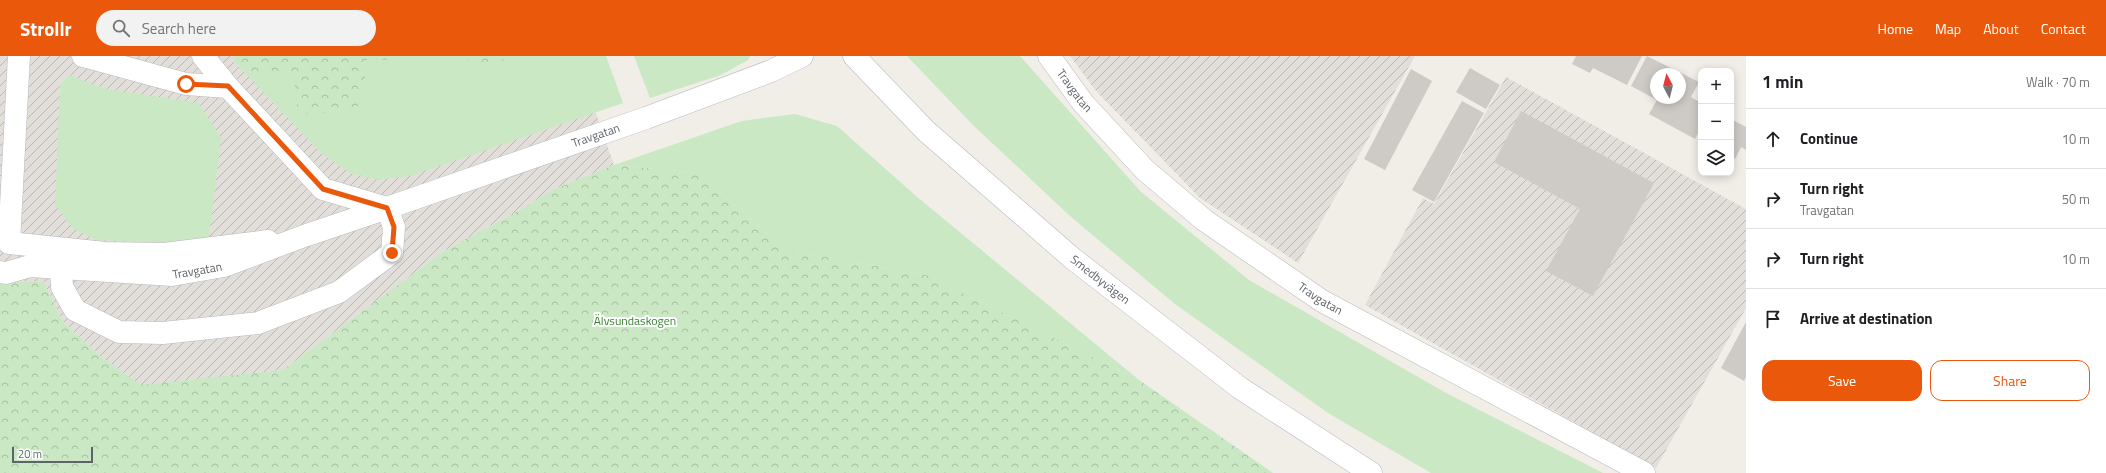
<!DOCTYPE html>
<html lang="en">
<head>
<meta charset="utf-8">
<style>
	body { margin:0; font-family:"Titillium Web",sans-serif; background:#f2f2f2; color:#202124 }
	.controls { position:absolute; right:12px; top:12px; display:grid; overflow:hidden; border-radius:8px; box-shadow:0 2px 10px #0003 }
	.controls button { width:36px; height:36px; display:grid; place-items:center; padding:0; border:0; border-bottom:1px solid #e0e0e0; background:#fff; color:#202124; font:20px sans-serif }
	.compass { position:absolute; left:1650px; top:12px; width:36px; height:36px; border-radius:50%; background:#fff; box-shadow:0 2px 10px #0003; rotate:353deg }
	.scale { position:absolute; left:12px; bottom:10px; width:81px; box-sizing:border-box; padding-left:4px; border:2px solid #5e6367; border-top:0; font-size:11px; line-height:14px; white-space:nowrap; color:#5e6367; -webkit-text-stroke:3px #fff; paint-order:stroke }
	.stop { position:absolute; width:12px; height:12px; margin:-9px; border:3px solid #ea580c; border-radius:50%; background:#fff }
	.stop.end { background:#ea580c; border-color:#fff; box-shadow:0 1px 4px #0008 }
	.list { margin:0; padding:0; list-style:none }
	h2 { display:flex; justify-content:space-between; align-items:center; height:52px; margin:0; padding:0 16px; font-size:17px }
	h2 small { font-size:13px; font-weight:400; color:#757577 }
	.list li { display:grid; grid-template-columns:26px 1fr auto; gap:12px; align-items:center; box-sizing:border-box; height:60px; padding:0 16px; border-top:1px solid #e0e0e0 }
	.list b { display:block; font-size:15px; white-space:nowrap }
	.list p { margin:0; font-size:13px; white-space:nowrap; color:#757577 }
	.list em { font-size:13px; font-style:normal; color:#757577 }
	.actions { display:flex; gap:8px; padding:12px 16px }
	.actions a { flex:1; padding:9px 0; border:1px solid #ea580c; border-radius:12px; text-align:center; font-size:14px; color:#ea580c }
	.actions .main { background:#ea580c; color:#fff }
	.icon { flex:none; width:22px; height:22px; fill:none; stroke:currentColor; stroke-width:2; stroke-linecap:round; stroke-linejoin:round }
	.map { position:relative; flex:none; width:1746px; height:417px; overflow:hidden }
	header { display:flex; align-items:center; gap:24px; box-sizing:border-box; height:56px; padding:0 20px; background:#ea580c; color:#fff }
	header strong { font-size:19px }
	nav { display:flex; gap:22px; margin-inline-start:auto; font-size:14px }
	.search { width:280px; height:36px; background:#f2f2f2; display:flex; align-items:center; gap:10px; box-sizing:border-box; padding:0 14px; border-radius:22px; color:#757577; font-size:15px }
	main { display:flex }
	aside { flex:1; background:#fff }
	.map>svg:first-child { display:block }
	.industrial { fill:url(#industrial-furrows) }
	.green { fill:#c9e8c3 }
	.forest { fill:url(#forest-crowns) }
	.building { fill:#cecac6; fill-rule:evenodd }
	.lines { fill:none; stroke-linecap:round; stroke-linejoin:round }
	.minor-casing { stroke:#b7babd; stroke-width:23 }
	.minor { stroke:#fff; stroke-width:22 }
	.route { stroke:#ea580c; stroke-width:5 }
	.labels { text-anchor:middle; stroke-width:4; stroke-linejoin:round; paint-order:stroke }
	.street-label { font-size:12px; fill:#5e6367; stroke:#fff }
	.park-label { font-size:12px; fill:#3a8231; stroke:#fff }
</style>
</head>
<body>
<header>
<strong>Strollr</strong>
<div class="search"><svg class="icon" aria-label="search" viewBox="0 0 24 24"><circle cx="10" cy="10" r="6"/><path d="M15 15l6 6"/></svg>Search here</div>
<nav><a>Home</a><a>Map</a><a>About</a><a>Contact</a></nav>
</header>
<main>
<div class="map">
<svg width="1746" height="417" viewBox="0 0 1746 417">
	<defs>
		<pattern id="industrial-furrows" width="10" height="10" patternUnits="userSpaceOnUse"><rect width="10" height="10" fill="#e2dfdb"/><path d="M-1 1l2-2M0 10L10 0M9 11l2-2" fill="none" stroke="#bab8b5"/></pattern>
		<pattern id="forest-crowns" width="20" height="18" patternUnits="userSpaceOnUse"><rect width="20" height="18" fill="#c9e8c3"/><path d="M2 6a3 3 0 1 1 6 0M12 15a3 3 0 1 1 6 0" fill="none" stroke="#a6c0a2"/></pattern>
	</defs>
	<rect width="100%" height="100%" fill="#f1ede7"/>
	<path class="industrial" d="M0,0H576L614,109L552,134L525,151L444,195L283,314L141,330L100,300L62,265L44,226L0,225Z
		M1070,0H1415L1298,207L1200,142L1096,35Z
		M1506,21L1746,153V252L1656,412L1365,249L1423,142L1434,148Z"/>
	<path class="green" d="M426,0H465L470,8L501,7L506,0H606L623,47L410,120L378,124L350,117L322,98L246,18L281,16L294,25L297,50L336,53L359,50L364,33L367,3L382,4Z
		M634,0H750L748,4L721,19L650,42Z
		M907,0H1020L1141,136L1249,224L1446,337L1603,417H1431L1328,357L1175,248L1070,160L973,69Z
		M69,19L106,33L199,47L221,82L209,182L173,187L96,184L73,172L55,149L60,29Z
		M795,58L837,70L916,140L1139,324L926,219L785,193L698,117L614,109L742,65Z"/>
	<path class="forest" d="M235,0H426L382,4L367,3L364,33L359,50L310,60L297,50L294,25L281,16L246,18L234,6Z
		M465,0H506L501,7L484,16L470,8Z
		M614,109L698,117L785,193L926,219L1139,324L1273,417H0V225L44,226L62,265L100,300L141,329L283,314L444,195L525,151L552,134Z"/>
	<path class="building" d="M1576,0H1642L1627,29L1593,12L1590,17L1572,8Z
		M1647,0L1699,26L1691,41L1701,47V71L1695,83L1649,58L1657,44L1631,30ZM1656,18H1680V42H1656Z
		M1470,12L1500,29L1486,53L1456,36Z
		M1411,13L1432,25L1385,114L1364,103Z
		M1462,45L1484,57L1434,146L1412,134Z
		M1521,55L1654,127L1593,240L1546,215L1580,153L1494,106Z
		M1731,63L1746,71V94L1741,91L1735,103L1731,101Z
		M1746,266V321L1744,325L1721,312Z"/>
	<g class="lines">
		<g class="minor-casing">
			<g id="minor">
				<path d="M19,0L9,187L105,197L164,198L268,185"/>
				<path d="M83,0L186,28L228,31"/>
				<path id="s1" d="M203,0L228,31L323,133L387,152L646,62L771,15L802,0"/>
				<path id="s2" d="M854,0L926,75L1072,202L1240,332L1371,417"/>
				<path id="s3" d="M1049,0L1083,47L1145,114L1204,164L1322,245L1644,417"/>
				<path id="s4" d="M0,216L6,217L30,210L172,219L224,210L304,180L387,152L394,171L392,197L339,236L258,267L163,277L119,276L75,254L62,231L61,213"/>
			</g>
		</g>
		<use href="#minor" class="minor"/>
	</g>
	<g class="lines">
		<path class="route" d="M186,28L228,30L323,133L387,152L394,171L392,197"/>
	</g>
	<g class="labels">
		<g class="street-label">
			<text dy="4" stroke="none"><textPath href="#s3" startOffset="43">Travgatan</textPath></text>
			<text dy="4" stroke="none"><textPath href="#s1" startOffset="467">Travgatan</textPath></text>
			<text dy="4" stroke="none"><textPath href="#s4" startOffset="199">Travgatan</textPath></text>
			<text dy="4" stroke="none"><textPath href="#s2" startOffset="333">Smedbyvägen</textPath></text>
			<text dy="4" stroke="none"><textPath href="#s3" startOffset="367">Travgatan</textPath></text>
		</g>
		<g class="park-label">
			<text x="635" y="269">Älvsundaskogen</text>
		</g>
	</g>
</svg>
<div class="controls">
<button>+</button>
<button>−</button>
<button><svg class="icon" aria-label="layers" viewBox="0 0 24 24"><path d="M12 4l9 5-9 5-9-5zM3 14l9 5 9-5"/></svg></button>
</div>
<svg class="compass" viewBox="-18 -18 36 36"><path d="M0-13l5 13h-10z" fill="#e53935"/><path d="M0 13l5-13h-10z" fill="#757577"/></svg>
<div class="scale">20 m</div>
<div class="stop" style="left:186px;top:28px"></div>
<div class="stop end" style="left:392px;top:197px"></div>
</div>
<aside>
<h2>1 min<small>Walk · 70 m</small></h2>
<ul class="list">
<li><svg class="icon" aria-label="ahead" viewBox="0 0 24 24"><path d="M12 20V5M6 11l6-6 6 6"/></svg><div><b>Continue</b></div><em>10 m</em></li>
<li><svg class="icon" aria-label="right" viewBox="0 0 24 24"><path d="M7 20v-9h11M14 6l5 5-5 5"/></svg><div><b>Turn right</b><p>Travgatan</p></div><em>50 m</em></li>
<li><svg class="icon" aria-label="right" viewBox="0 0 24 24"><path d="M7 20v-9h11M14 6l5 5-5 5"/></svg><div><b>Turn right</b></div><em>10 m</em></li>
<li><svg class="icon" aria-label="arrive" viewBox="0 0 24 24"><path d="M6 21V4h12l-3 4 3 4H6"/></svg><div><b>Arrive at destination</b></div></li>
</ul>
<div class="actions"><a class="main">Save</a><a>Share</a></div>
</aside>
</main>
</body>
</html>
